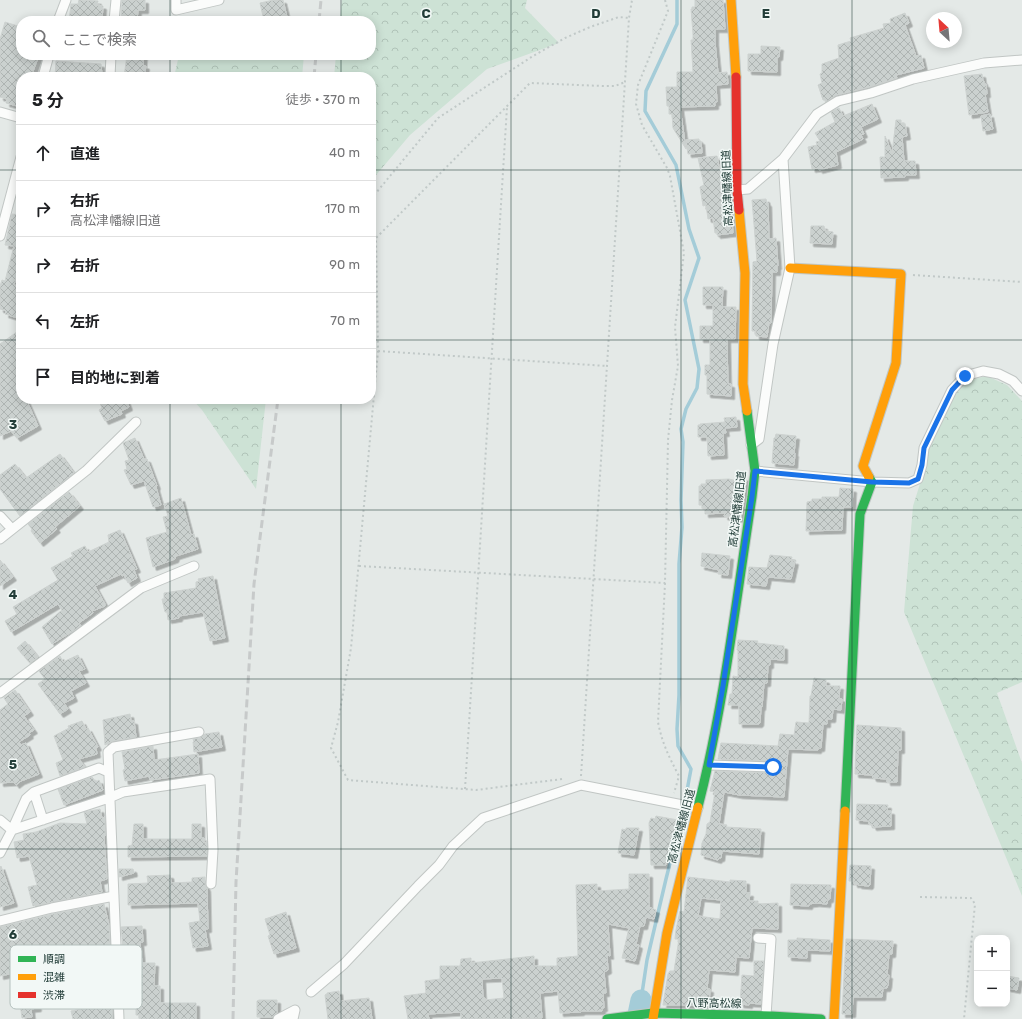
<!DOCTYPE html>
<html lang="ja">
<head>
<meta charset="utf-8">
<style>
	body { margin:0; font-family:Rubik,"Noto Sans JP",sans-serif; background:#f2f2f2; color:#202124 }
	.controls { position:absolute; right:12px; bottom:12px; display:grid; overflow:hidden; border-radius:8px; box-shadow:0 2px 10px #0003 }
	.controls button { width:36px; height:36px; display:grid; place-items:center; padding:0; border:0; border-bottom:1px solid #e0e0e0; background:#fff; color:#202124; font:20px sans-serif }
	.compass { position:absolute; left:926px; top:12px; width:36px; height:36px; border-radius:50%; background:#fff; box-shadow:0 2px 10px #0003; rotate:334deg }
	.stop { position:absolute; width:12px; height:12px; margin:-9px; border:3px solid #1a73e8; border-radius:50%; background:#fff }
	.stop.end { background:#1a73e8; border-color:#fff; box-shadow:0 1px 4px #0008 }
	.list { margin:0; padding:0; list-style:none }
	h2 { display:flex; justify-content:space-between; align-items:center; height:52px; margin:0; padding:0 16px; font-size:17px }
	h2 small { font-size:13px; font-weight:400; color:#757577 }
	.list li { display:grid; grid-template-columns:26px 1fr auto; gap:12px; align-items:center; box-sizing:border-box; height:56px; padding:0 16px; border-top:1px solid #e0e0e0 }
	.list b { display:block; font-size:15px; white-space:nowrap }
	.list p { margin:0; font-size:13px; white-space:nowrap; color:#757577 }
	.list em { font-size:13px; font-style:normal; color:#757577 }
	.icon { flex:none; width:22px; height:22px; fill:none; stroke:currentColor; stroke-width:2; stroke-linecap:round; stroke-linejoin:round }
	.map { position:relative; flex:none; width:1022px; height:1019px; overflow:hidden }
	.search { position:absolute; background:#fff; box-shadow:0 2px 10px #0003; left:16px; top:16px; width:360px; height:44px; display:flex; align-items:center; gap:10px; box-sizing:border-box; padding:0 14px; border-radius:16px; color:#757577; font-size:15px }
	.panel { position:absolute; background:#fff; box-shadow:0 2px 10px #0003; left:16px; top:72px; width:360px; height:332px; border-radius:16px }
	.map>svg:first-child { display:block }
	.forest { fill:url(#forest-crowns) }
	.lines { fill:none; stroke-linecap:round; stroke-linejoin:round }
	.stream { stroke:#a4ccd8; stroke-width:3.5 }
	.river { stroke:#a4ccd8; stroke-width:21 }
	.building { fill:url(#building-cross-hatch); stroke:#cdd2d0; fill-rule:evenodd; filter:url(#shadow) }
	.street-casing { stroke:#c1c6c4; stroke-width:11 }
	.fast-casing { stroke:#c0c7c5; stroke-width:11 }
	.slow-casing { stroke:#c0c7c5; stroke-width:11 }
	.jam-casing { stroke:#c0c7c5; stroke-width:11 }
	.path { stroke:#c1c9c8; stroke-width:2; stroke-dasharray:2 3; stroke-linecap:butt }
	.street { stroke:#fbfcfb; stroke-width:9 }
	.fast { stroke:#30b455; stroke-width:9 }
	.slow { stroke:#ff9f0a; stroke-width:9 }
	.jam { stroke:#e5322d; stroke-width:9 }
	.rail { stroke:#c7caca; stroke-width:3; stroke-dasharray:8 4; stroke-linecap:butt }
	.route { stroke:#1a73e8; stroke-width:5 }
	.grid { fill:none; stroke:#223d38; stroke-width:1; stroke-opacity:0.55 }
	.labels { text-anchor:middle; stroke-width:3; stroke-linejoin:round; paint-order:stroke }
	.street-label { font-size:11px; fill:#223d38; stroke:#f2f8f6 }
	.key { fill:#f2f8f6; stroke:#b4c0bd; stroke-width:1 }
	.key-label { font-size:11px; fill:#223d38 }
	.grid-label { font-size:13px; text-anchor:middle; font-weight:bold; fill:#223d38; stroke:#f2f8f6; stroke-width:3; stroke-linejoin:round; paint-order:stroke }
</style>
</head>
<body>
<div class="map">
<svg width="1022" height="1019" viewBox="0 0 1022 1019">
	<defs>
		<pattern id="forest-crowns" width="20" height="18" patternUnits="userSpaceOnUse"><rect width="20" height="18" fill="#cde2d5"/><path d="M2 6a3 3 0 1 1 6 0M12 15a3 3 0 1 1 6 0" fill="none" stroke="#b0c3b8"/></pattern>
		<pattern id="building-cross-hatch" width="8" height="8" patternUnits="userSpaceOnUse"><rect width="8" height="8" fill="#cbd1cf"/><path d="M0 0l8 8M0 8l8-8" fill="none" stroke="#aeb4b2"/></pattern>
		<filter id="shadow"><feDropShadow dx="3.5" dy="3.5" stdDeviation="0" flood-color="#0004"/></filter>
	</defs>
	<rect width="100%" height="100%" fill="#e4e9e7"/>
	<path class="forest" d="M342,0H527L525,8L559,43L487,69L410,135L371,181V77H334L336,55H371V21H340Z
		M179,55H304L302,77H174Z
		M987,376L1007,385L1022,401V682L997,693L1022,763V896L904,612L913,506L925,468L930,439L951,397L969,380Z
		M192,399H266L256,489L202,410Z"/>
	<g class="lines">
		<path class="stream" d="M641,1000L647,960L666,879L683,812L691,769L678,746L677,729L679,695V564L682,527L681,500L683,442L681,429L686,409L697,388L699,369L685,300L699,258L689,229L676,165L645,111L646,91L677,24V0"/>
		<path class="river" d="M637,1019L641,1000"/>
	</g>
	<path class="building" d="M79,0L98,1L97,5L103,6L102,21H69L71,4H78Z
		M122,0H145V10H138L137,21H121Z
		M274,0H283L287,17L271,21H264L260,3Z
		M695,0H723L725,29H715V42L718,73L727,72L728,84L716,85L717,102H715V106L680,107L686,149L673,128L672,114H669V106H667L666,87H677V72H693L691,40H693V34L691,9H692V7H695Z
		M905,13L909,23L905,25L916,56L921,55L924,68L896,75L897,78L869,87L836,95L826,102L825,100H823L818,85L822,83L820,74L822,73V64L839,58L838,45L851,41L850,38L884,28L883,24L891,23L890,19Z
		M5,22L21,27V55H39L31,77H21V107L6,103L7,99L0,97V39Z
		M761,46L780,47L779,57H777V72L748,71V54H761Z
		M127,55H144L143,65L146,66L144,77H124Z
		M56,61L101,64L102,75L98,77H55Z
		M982,74L983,81H984V84H986L987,94H985L988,112L969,115L964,76Z
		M872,104L878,119L861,127L864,134L861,135L863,139L836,152L838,165L819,170V168L812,169L808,147L817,145L816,142L820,141L815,133L835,122L831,112L839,108L843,116Z
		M990,114L993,129L983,131L981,116Z
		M896,120H901V124H905L907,136L902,137L904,161H915L916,175H905V177L881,178L880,157H885V136L892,153Z
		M699,139V141H701L702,153L688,154L686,140Z
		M717,156L723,188L729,187L733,233L717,235V233H715L713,218L708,219L706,205L703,206L700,187L704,185L698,158Z
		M766,199L767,203H768L769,239L776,238L778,266H777V272H772L771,323H769L767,337L756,336V331H752L753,262L757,261L752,200Z
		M12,214L21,215V263L14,285L21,287V319L5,314L6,311L0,309V286L2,280L5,281L14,246L5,245Z
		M811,226H824L825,231L833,232L832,244L810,243Z
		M703,287H723L722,307H736L735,339H727V343L728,384H731V396L707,394V375H705V365H710V339H700V326H713V305H703Z
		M21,329V399H26L38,426L17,438L11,431L0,436V344Z
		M102,399H126L129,407L121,411L122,414L105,421L99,410L102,408L100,403L103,402Z
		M736,417L737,427L725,428L726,433H723L724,455L708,456L707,437H698V425H700V424L725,422L724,418Z
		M776,434L796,436L794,453H795L794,465L772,463L774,438H775Z
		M135,438L144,459H147L157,486L156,487L161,505L153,507L144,481L131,485L124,470L127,469L125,461L129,460L123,443Z
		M60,454L74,473L20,516L0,489V475L15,464L26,478Z
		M737,476L746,478L741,519L724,516L725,513L705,514V508H702V505H699V486H701V484H706V480L729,479L737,481Z
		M840,488L853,489L852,507H843L842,530L806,531L807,502L812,501V499H822V497H839Z
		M69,492L80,506L55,527L57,529L40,543L31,531L32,529L28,524Z
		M181,498L191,535L194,534L198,549L176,556L175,559L153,567L146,538L167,532L163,517L168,516L164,504Z
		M120,530L137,569L134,570L137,578L128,583L124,575L122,576L121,574L95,586L105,604V606L92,611L93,613L79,623L81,626L52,644L42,627L62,610L58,604L11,632L5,621L17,614L13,607L58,580L51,568L73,556L71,553L85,546L88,552L109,542L108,535Z
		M702,553L730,556L728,575L718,574L719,570L701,566Z
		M770,555L792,557L791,561H795L791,579L768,577L766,586L747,584L749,567L767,568Z
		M0,560L13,577L0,586Z
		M213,576L225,638L210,641L203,612L179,616V618L168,620L167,612H165L162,599H164V593L196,588V582L199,581L198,579Z
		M738,640L758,641L757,643L784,646V660L770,659V665H768L767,683H764L762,707H761L760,723H759V724H739V705H728L730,694H732L733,676L738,677V650H737Z
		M25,641L38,657L30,663L17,648Z
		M78,655L85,669L79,671L86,683L71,691L74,698L64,703L68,709L60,714L38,684L45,679L39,671L60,656L63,662Z
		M814,678L826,680V686H840L839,698L842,699L841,710L833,709L832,719H827V724H823L821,748H818V750L788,749L784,797L739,795L724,792L719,824L727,825L726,827L761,829L759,854L722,851L721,858H719L718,860L701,855L702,843L706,834L707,824L710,822L715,792L710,791L715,771L773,773L776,772L779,768L778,764L773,761L718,759L721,743L778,746L780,734L794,735L796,722L809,723L810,696H811Z
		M15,690L30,712L24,716L34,730L29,733L30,735L19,742L21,745L26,743L39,774L21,781L16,785L14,782L0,783V710L8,704L4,698Z
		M130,714L131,721H134L136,737L113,741L105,745L103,720Z
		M82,721L86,729L88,728L98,747L96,748L97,754L79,759L85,767L60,776L56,763L63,760L54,736L69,728L68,726Z
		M857,725L901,728V750H898L897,782H887V779L873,778L872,775L855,774Z
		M219,732L222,747L194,752L193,742H194L193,739L200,738L205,734Z
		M153,746L154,760L198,754L199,773L151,780H150L149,776L125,781L123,770L125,769L122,752Z
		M92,777L96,782L99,780L103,790L64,805L58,789Z
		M857,804L888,805L887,811H891V826L873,827L872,824H869V821L856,820Z
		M100,809L102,818L105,817V836L104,837L107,879L100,881L102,892L33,906L28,887L37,885L29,856L17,858L14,842L24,840L23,834L36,832L60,823L87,824L84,812Z
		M656,816L678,820L676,828L673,833L667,858H666V865H651L649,823L651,818L655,819Z
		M134,824H143V839H192V824H201V838H204V843L207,842V856L128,857V846L132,845Z
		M626,828H639L634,855L618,853L622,829L626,830Z
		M850,865L871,866L870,885L869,886L858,885V884H854V881H849Z
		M1,866L14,903L0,907V867Z
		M119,869H133L134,873L119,877Z
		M629,874H649V907L656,910L654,919L646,917L644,926H640L636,944L639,945L635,961L622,958L629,928L608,924L610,956L607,955L608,970L604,972L606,993H603L604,1008H602V1011H581V1012L560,1013L558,991L540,993L542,1018L461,1019V1012L428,1014L429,1019H408L404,996L426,993L425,981L440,979V966H460L461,959L471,958V963L534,956V966H557V958L578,956L576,885L597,884V891L629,889ZM502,978L504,998L485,1000V998H483L482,979Z
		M170,875L171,883L192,882V878L205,877V884L207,888L208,929H205L208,946L193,948L189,923L200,921L198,903L128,905V884L148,883L147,876Z
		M688,877L730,882V880L746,881V893H750L749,901H758V904L778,903V929L752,928L749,958L736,957L735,972L709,970L707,989H710L709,1005H663L668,974L670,971H674L679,939H675L676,930L680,911L684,912ZM701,898L721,900L720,919L698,916Z
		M791,884L831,885L830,899H828L827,904L816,903L809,904V906L790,905Z
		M104,904L109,925L110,945L92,947V966H76L78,975L42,982L43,986L35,987L38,1008L31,1009L32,1017L22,1018L17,982H15L14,973L0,976V927L53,914Z
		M286,912L296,948L274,954L268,936L270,935L265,919Z
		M142,926L143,942H140L142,963H155L154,986H160V1003H196V1019H140V1015H136V998H124V959L121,927Z
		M797,938L830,940V951L807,950V958L788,957V940H797Z
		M846,939L893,941L892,954H889L887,975H889L888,985L887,988H883L882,997H853L852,1014H842Z
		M754,961H764L761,1004L749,1003V1005L740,1004L742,975L754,976Z
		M1007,976L1019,978L1017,990L1007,988Z
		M104,985H112V1019H73L71,1011L92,1007L89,989L104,987Z
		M339,991L340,1001L369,998L372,1019H328L325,995L327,994V993Z
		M259,1000H277V1013L272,1017H257V1001Z"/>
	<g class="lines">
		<g class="street-casing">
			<path id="street" d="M176,0V10L219,0
				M58,21L66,0
				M114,21L116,0
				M43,77L49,55
				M110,77L111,55
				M0,112L21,118
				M737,190L748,189L783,159L817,114L838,101L871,93L913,79L984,63L1022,60
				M0,236L21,157
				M751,445L759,439L773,344L790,268L783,159
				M755,471L872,482L909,483L918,479L922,465L924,448L952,390L965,376L983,371L999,374L1013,381L1022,391
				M0,516L12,529
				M0,539L87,470L136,422
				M0,693L141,588L194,566
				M709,765L773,767
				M0,820L12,830L26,799L34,792
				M43,820L34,792L99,768L108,772
				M0,853L12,830L109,798L123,792L210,779L213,850L211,884
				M0,921L52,908L114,896
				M758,938L771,939L766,1016
				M311,992L344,964L418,886L439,865L453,846L483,818L581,785L698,808
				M119,1019L108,752L114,747L199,732
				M278,1019L295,1010L293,1019"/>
		</g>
		<g class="fast-casing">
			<path id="fast" d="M698,807C724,706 736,601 752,497L755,471L747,411
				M845,811L860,514L872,482L869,477
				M607,1019L653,1013L771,1016L821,1019"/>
		</g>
		<g class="slow-casing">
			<path id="slow" d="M731,0L736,77
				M739,210L745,273L743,384L747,411
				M790,268L901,274L896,363L863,466L869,477
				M653,1019L667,933L698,807
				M834,1019L845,811"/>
		</g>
		<g class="jam-casing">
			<path id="jam" d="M736,77L737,190L739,210"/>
		</g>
		<path class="path" d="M665,0L668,11L638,85L636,104L642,125L667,168L670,176L684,253L675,327L678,366L672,400L668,440L665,583L658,722C662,743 669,757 679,776L674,793
			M371,199L438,118L533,56L565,38L590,27L619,17L629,18
			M913,275L1022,282
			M378,351L607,366
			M359,566L665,583
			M581,776L629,18L632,0
			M562,779L476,790L348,780L331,748L338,722L351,648L378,351L376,238L530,83L602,86H615L625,82
			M465,789L507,107
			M920,897L971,898L975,904L964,1019"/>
		<use href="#street" class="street"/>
		<use href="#fast" class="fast"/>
		<use href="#slow" class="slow"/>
		<use href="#jam" class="jam"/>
		<path class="rail" d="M319,21L321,0
			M314,77L316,55
			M233,1019L236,882L254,584L278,399"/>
	</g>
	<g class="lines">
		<path class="route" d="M773,767L709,765L723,686L752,497L755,471L872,482L909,483L918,479L922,465L924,448L952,390L965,376"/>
	</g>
	<path class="grid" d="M170,0V21M341,0V21M511,0V1019M681,0V1019M852,0V1019M170,55V77M341,55V77M0,170H21M371,170H1022M0,340H21M371,340H1022M170,399V1019M341,399V1019M0,510H1022M0,679H1022M0,849H1022"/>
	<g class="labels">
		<g class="street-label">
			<text transform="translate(727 188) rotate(-92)" y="4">高松津幡線旧道</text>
			<text transform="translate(737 509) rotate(-83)" y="4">高松津幡線旧道</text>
			<text transform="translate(681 826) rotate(-75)" y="4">高松津幡線旧道</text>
			<text transform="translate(714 1003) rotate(1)" y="4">八野高松線</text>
		</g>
	</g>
	<rect x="10" y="945" width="132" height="64" rx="6" class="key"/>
	<rect x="18" y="956" width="18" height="6" fill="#30b455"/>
	<rect x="18" y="974" width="18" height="6" fill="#ff9f0a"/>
	<rect x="18" y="992" width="18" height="6" fill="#e5322d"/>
	<g class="key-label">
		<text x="43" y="963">順調</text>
		<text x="43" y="981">混雑</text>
		<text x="43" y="999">渋滞</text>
	</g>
	<g class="grid-label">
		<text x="426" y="18">C</text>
		<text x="596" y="18">D</text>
		<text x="766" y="18">E</text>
		<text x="13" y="429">3</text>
		<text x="13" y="599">4</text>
		<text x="13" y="769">5</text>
		<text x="13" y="939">6</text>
	</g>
</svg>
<div class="controls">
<button>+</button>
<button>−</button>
</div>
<svg class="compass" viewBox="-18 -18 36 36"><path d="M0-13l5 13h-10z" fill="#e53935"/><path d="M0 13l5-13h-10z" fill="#757577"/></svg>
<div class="stop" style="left:773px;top:767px"></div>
<div class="stop end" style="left:965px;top:376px"></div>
<div class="search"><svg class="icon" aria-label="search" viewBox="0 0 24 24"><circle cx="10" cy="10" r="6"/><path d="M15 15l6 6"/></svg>ここで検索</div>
<section class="panel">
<h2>5 分<small>徒歩 · 370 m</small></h2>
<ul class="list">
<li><svg class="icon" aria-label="ahead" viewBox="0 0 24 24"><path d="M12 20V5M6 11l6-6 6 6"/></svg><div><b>直進</b></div><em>40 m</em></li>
<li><svg class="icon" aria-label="right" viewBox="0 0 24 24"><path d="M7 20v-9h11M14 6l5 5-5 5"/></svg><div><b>右折</b><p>高松津幡線旧道</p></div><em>170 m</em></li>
<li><svg class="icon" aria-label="right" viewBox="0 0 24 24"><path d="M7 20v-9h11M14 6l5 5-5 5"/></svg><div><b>右折</b></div><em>90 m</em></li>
<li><svg class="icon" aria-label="left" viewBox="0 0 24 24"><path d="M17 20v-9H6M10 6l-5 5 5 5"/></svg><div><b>左折</b></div><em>70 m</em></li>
<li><svg class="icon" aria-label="arrive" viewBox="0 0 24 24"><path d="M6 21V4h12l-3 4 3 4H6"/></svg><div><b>目的地に到着</b></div></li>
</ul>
</section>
</div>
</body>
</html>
